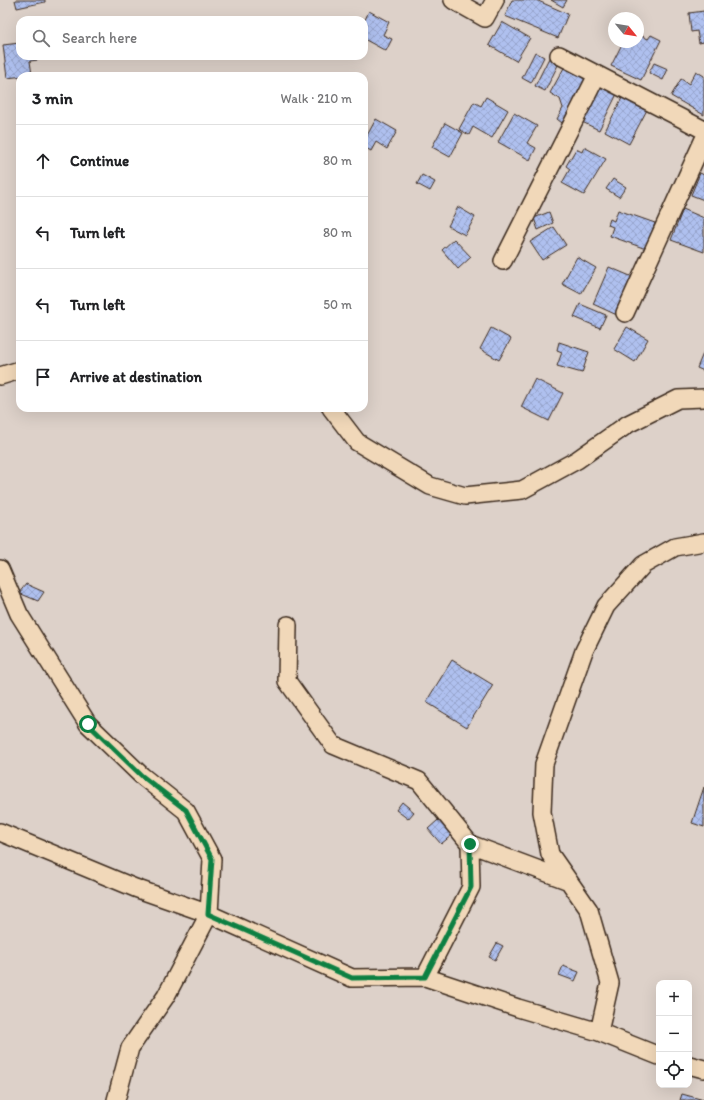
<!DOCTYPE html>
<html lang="en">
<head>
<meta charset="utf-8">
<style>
	body { margin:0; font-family:Itim,sans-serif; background:#f6f6f6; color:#202124 }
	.controls { position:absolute; right:12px; bottom:12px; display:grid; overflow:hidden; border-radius:8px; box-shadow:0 4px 16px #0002 }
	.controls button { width:36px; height:36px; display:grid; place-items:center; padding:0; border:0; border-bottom:1px solid #e0e0e0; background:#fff; color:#202124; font:20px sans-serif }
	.compass { position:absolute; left:608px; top:12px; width:36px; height:36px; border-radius:50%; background:#fff; box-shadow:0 4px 16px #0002; rotate:120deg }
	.stop { position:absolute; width:12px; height:12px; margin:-9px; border:3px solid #0b8043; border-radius:50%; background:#fff }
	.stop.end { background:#0b8043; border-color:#fff; box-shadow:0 1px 4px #0008 }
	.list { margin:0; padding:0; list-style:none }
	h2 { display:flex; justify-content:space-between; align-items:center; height:52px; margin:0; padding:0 16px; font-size:17px }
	h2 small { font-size:13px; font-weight:400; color:#757577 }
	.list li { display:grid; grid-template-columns:26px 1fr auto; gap:12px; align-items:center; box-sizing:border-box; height:72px; padding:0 16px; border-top:1px solid #e0e0e0 }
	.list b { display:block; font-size:15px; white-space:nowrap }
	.list em { font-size:13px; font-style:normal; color:#757577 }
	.icon { flex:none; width:22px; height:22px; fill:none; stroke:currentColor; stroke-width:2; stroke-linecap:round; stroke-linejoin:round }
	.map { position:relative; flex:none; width:704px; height:1100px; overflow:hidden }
	.search { position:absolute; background:#fff; box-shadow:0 4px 16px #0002; left:16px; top:16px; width:352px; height:44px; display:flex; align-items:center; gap:10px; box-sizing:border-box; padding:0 14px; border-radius:12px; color:#757577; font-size:15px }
	.panel { position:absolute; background:#fff; box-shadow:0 4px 16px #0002; left:16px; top:72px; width:352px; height:340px; border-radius:12px }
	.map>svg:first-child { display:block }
	.building { fill:url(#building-cross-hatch); stroke:#3b2a1e }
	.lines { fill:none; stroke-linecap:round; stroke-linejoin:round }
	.minor-casing { stroke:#3b2a1e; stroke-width:20 }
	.minor { stroke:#f1d8b9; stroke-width:17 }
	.route { stroke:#0b8043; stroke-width:5 }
</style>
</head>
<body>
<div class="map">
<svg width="704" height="1100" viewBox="0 0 704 1100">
	<defs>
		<pattern id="building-cross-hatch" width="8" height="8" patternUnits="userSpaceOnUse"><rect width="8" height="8" fill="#afc0ef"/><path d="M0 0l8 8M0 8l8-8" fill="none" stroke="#97a5cc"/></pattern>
	</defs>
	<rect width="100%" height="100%" fill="#ddd1c9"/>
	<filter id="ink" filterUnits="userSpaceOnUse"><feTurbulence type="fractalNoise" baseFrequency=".025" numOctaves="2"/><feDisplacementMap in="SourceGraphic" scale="8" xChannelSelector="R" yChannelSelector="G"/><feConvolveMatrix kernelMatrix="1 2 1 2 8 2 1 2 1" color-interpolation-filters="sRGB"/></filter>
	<g filter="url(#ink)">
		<path class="building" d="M15,0H45V2L17,8Z
			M512,0H536L568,14L558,38L505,16Z
			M551,0H567L563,7Z
			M369,11L389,22L383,35L392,39L386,51L364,39V22Z
			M704,11V42L699,43L697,31L691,32L689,13Z
			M502,22L530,38L516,61L489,45Z
			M638,34L648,39L651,35L661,40L641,80L611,66L623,42H638Z
			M20,43V56H38V60L30,61L32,75L7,78L3,45Z
			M535,52L544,57L531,83L522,78Z
			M549,58L559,63L545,91L535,86Z
			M654,63L668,69L663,80L649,73Z
			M565,66L587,78L562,123L557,119L563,108L560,99L550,93Z
			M696,71L704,76V115L671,96L681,79L689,84Z
			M599,82L618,92L599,130L580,121Z
			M624,94L649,106L629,144L605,131Z
			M486,97L508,110L492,138L473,127L469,135L459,129L474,102L481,106Z
			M514,113L537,126L527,143L536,148L530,160L498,142Z
			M376,119L397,131L387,149L376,142L371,151L364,147V141Z
			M445,123L463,133L450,157L432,147Z
			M584,147L606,159L584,195L562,183L570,169L566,166L576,149L582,152Z
			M700,173L704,175V200L691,195Z
			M422,175L435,182L430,191L417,184Z
			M613,179L626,187L619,197L606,189Z
			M458,207L475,217L465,235L448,226Z
			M683,209L704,218V252L671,240Z
			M618,210L655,223L646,249L610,236L613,227L608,225L610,219L614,221Z
			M549,212L553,223L538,230L534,218Z
			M554,227L566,245L542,260L530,242Z
			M454,239L471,257L458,269L442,250Z
			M577,257L596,268L581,294L562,284Z
			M609,267L635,278L619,316L593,304Z
			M580,304L606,315L600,328L574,317Z
			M627,327L648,339L635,362L614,349Z
			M491,328L511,339L499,360L480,349Z
			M559,342L589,352L582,373L557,366L562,352L557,350Z
			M704,351V371L697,368Z
			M535,379L563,393L549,421L521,407Z
			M26,584L44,592L38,601L19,593Z
			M452,660L493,685L467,727L426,702Z
			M704,787V827L692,823Z
			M402,802L414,812L408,819L396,810Z
			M438,820L452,835L441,844L428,829Z
			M497,943L503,946L495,960L489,957Z
			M563,966L579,972L575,981L559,975Z
			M682,1094L704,1100H680Z"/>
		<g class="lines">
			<g class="minor-casing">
				<path id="minor" d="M453,0L485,18L495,0
					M559,55L704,130
					M503,261L597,75
					M625,313L704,139
					M0,376L20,370
					M331,408L357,442L430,486L465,496L522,490L577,460L628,424L678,399L704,398
					M0,569L19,614L88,724L142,776L186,811L212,859L209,914L166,996L130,1048L116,1100
					M288,625L287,681L333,745L419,781L470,844L471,887L425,977
					M0,832L135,888L209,914L352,978L425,977L518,1008L599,1032L659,1056
					M470,844L569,881
					M599,1032L610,983L589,910L550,854L542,812L544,764L584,651L606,606L643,565L675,547L704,542
					M689,1065L704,1069"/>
			</g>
			<use href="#minor" class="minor"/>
		</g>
	</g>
	<g class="lines" filter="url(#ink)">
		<path class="route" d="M88,724L142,776L186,810L212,859L208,914L352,978L425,977L471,887L470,844"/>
	</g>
</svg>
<div class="controls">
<button>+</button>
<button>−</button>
<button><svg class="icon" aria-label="locate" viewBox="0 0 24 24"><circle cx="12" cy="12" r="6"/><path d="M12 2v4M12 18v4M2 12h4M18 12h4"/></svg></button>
</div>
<svg class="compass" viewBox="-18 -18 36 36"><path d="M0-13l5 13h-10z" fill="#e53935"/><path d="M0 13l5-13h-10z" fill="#757577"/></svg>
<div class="stop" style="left:88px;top:724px"></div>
<div class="stop end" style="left:470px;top:844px"></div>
<div class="search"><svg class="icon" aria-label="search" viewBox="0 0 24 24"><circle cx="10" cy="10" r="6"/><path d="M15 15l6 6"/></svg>Search here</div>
<section class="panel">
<h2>3 min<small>Walk · 210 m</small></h2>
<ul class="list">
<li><svg class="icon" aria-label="ahead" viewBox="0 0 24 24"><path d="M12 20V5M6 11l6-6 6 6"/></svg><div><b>Continue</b></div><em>80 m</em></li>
<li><svg class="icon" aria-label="left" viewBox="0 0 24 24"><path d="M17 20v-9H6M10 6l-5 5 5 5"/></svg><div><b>Turn left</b></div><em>80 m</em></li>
<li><svg class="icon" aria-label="left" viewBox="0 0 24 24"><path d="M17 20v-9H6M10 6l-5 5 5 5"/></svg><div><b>Turn left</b></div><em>50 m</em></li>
<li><svg class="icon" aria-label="arrive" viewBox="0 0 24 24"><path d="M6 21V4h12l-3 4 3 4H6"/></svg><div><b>Arrive at destination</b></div></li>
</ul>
</section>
</div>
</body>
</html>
